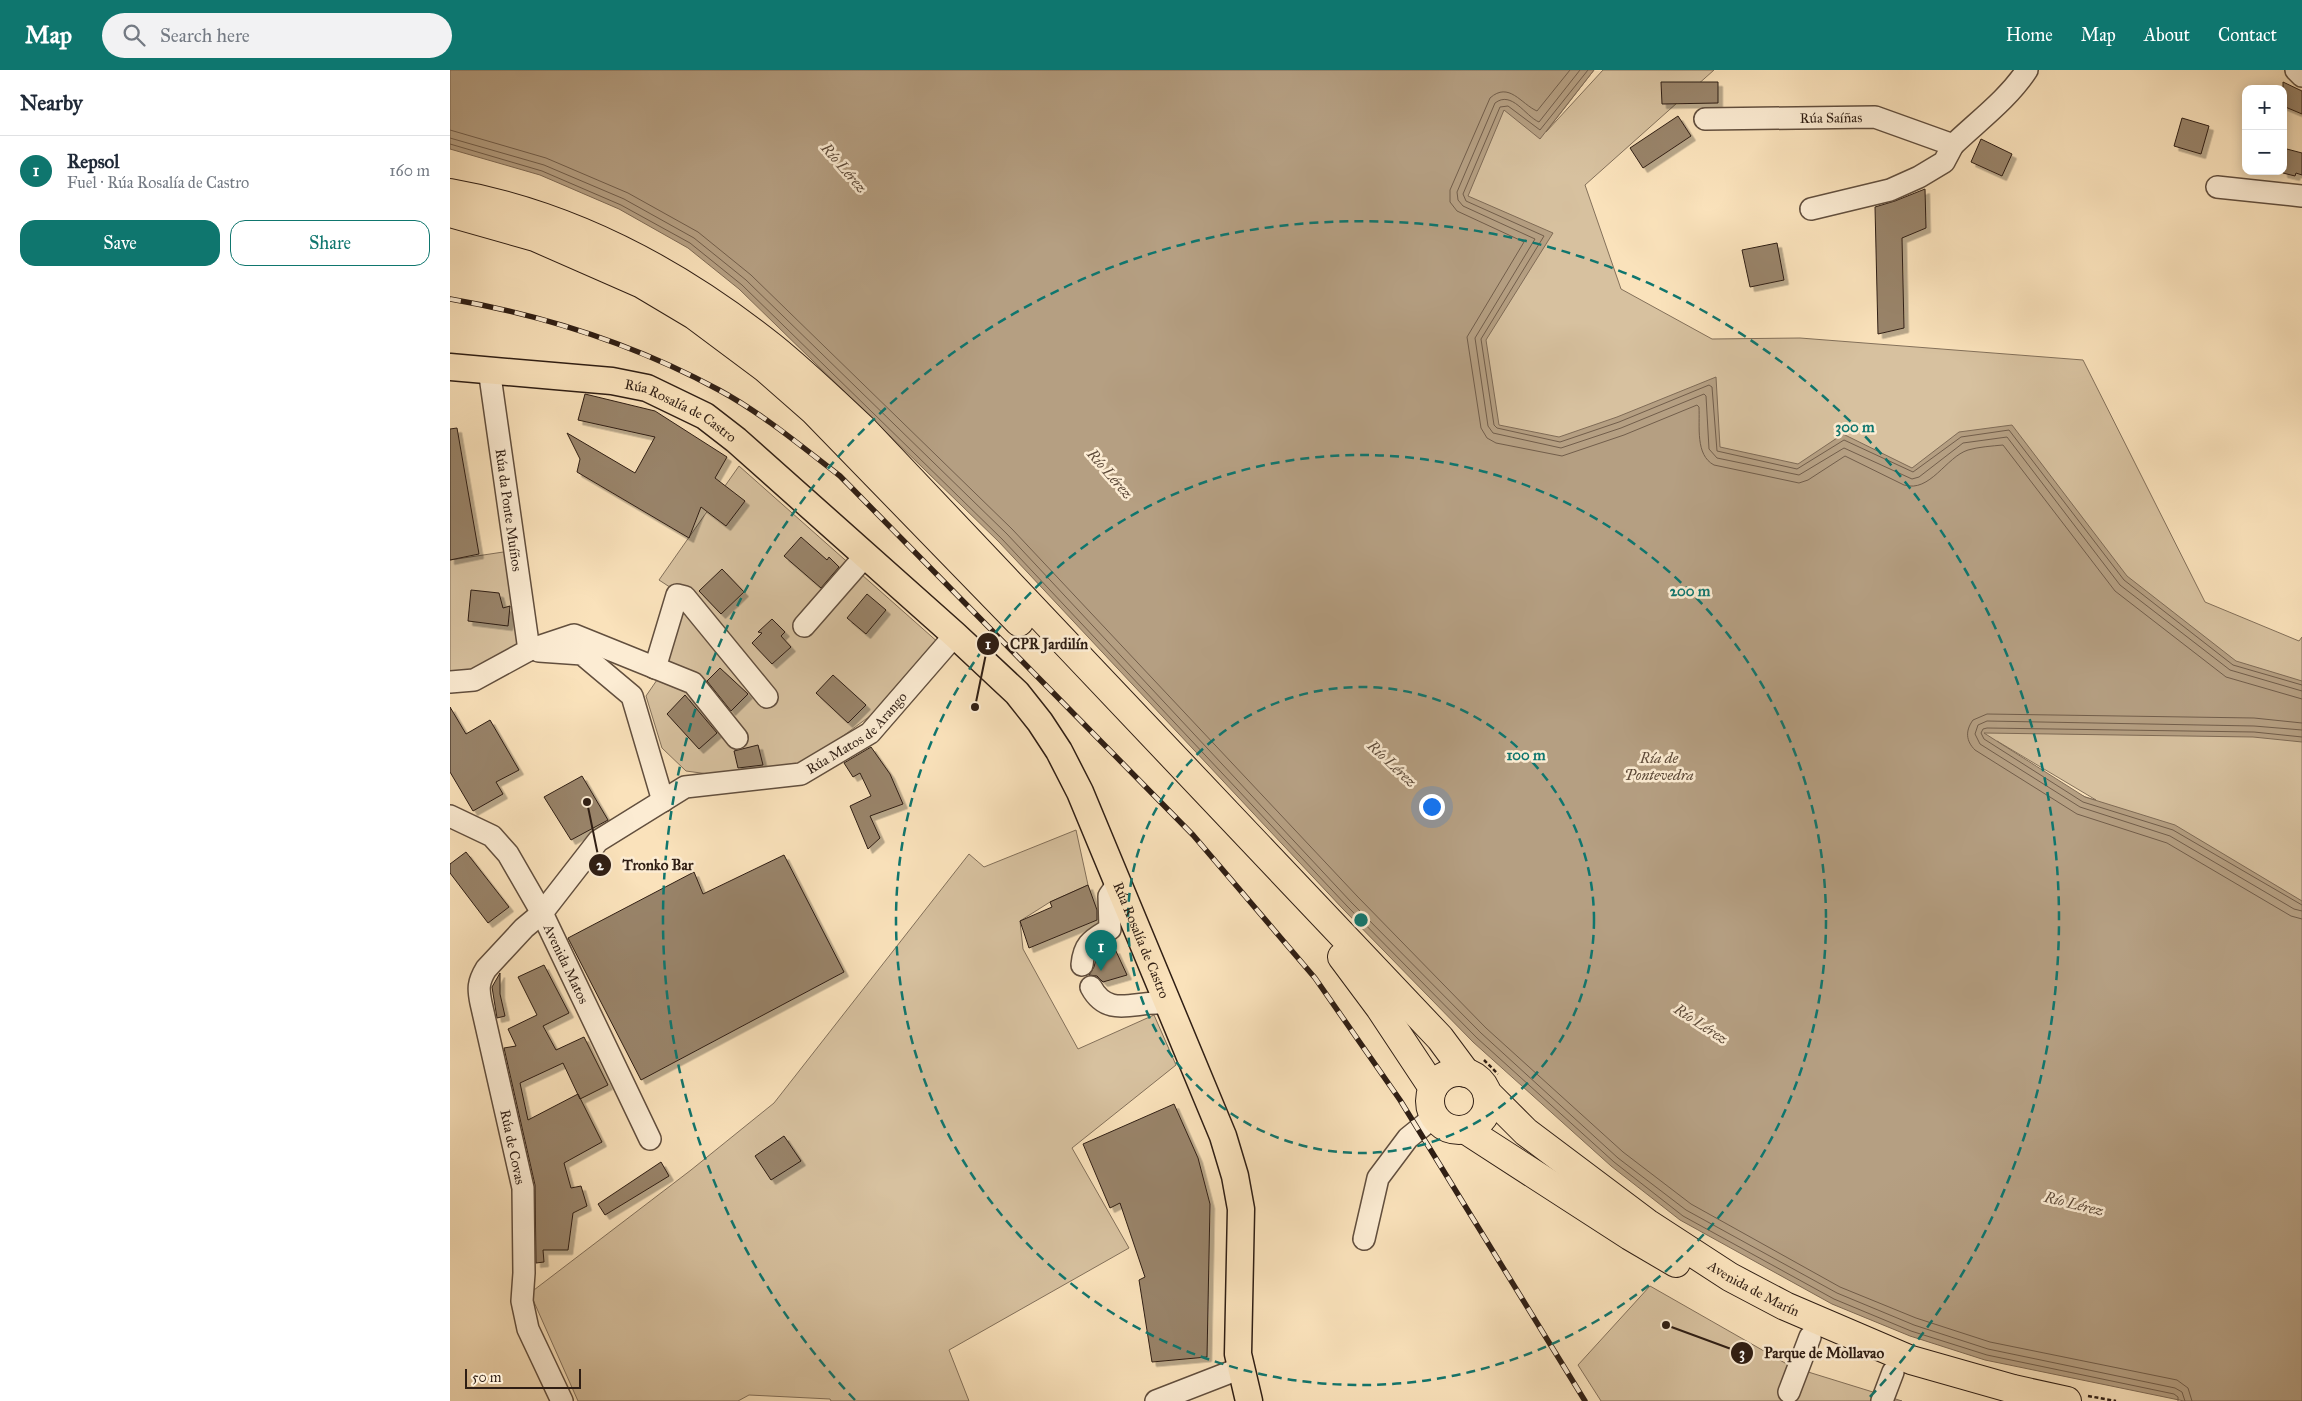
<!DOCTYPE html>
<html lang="en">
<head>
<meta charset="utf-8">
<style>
	body { margin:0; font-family:"IM FELL Great Primer",serif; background:#f2f2f3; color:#1f2937 }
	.controls { position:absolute; right:15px; top:15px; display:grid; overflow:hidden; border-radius:10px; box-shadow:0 2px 12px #0003 }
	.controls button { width:45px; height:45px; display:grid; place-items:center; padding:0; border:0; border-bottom:1px solid #e0e1e3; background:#fff; color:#1f2937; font:25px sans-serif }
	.scale { position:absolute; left:15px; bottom:12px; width:116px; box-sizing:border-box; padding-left:5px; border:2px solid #2f1e14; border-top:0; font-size:14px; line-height:18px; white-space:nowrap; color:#2f1e14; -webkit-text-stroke:4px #fcecd3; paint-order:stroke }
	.you { position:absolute; left:981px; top:736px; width:18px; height:18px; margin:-12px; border:4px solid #fff; border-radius:50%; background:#1a73e8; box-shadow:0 0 0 8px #1a73e833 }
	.badge { display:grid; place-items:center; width:32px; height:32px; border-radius:50%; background:#0f766e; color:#fff; font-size:16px; font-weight:700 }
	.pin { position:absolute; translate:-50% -41px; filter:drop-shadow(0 1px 2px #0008) }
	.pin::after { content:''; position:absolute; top:26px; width:18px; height:15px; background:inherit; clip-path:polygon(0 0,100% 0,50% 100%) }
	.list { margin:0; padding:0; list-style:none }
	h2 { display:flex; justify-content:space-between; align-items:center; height:65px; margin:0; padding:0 20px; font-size:21px }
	h2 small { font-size:16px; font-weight:400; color:#747a83 }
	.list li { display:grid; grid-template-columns:32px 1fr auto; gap:15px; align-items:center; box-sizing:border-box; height:70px; padding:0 20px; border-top:1px solid #e0e1e3 }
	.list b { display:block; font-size:19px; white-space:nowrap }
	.list p { margin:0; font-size:16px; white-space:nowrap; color:#747a83 }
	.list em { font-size:16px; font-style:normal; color:#747a83 }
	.actions { display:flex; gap:10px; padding:15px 20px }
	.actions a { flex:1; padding:11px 0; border:1px solid #0f766e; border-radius:15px; text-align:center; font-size:18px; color:#0f766e }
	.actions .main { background:#0f766e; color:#fff }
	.icon { flex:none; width:28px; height:28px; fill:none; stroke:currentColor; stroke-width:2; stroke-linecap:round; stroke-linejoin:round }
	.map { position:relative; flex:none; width:1852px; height:1331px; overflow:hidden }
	header { display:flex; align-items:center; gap:30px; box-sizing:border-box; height:70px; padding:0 25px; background:#0f766e; color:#fff }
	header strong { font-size:24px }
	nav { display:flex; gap:28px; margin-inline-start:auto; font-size:18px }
	.search { width:350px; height:45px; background:#f2f2f3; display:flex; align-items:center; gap:12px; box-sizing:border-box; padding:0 18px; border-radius:28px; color:#747a83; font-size:19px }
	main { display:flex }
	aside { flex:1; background:#fff }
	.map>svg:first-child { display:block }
	.green { fill:#d7c19f; stroke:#83705a; fill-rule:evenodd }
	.water { fill:#b59f82; stroke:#7f6b56 }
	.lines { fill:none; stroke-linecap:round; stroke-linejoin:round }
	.shore { stroke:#725e4b; stroke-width:1 }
	.building { fill:#99846b; stroke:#2f1e14; filter:url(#shadow) }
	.minor-casing { stroke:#624f3e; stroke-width:24 }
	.major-casing { stroke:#2f1e14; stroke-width:29 }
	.highway-casing { stroke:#2f1e14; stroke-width:30 }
	.path { stroke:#2f1e14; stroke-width:2.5; stroke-dasharray:4 2.5; stroke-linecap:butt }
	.minor { stroke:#fcecd3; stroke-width:21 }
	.major { stroke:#fae2bb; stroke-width:26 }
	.highway { stroke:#fae2bb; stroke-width:28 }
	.rail-casing { stroke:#2f1e14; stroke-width:5.5 }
	.rail { stroke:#fcecd3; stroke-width:4; stroke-dasharray:11; stroke-linecap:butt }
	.ring { fill:none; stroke:#0f766e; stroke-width:2.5; stroke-dasharray:9 6 }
	.labels { text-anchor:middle; stroke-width:5; stroke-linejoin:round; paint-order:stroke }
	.street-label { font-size:14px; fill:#2f1e14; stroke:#fcecd3 }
	.water-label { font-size:15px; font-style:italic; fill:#5e4b3a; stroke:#fcecd3 }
	.centre { fill:#0f766e; stroke:#fcecd3; stroke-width:2.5 }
	.ring-label { font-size:15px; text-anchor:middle; font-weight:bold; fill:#0f766e; stroke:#fcecd3; stroke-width:5; stroke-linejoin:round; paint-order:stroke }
	.leader { fill:none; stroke:#2f1e14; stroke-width:2 }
	.callout-dot { fill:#2f1e14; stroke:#fcecd3; stroke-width:2 }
	.mark-label { font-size:15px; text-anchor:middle; font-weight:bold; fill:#fff }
	.callout-label { font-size:15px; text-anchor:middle; font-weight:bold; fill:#2f1e14; stroke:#fcecd3; stroke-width:5; stroke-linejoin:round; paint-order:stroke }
</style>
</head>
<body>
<header>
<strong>Map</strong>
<div class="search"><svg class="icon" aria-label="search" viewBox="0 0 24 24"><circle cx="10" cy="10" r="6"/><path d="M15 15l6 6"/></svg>Search here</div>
<nav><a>Home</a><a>Map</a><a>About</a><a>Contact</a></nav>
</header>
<main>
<aside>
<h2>Nearby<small></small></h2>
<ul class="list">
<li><span class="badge">1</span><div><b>Repsol</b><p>Fuel · Rúa Rosalía de Castro</p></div><em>160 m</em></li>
</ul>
<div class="actions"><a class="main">Save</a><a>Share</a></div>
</aside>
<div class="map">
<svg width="1852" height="1331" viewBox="0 0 1852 1331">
	<defs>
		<filter id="shadow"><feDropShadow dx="4.5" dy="4.5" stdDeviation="0" flood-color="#0004"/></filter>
	</defs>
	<rect width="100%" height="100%" fill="#fae2bb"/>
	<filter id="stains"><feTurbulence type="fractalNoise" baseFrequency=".004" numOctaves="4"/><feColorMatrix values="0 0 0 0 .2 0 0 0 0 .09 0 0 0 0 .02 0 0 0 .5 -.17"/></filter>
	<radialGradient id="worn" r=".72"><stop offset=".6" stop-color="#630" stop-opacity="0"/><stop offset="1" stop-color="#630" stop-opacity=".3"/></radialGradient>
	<path class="green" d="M459,0H1144L1096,62L1153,0H1264L1135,115L1171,219L1262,269L1350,268L1633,290L1755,532L1849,571L1852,567V1063ZM1547,671L1646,730C1622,726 1567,688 1547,671Z
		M289,396L490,574L435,635L351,697L273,706L236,701L212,678L196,626L209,607L237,616L288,675L294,673L245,610L211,596L229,530L234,533L313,631L317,628L235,527L209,510Z
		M60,481L74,578L22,604L0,605V490Z
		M626,760L638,815L600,832L570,851L573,879L628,979L704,945L726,995L622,1078L679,1178L499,1280L519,1331H381L380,1329L299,1325L288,1331H128L80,1223L241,1100L324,1033L519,784L534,797Z
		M1200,1216L1342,1297L1452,1331H1151L1128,1295Z"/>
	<path class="water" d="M0,0H1144L1090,69L1054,40L1018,126L1103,163L1036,270L1049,355L1109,367L1167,347L1266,307L1270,377L1348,394L1393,364L1462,398L1509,362L1562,355L1677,506L1786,591L1852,611V672L1803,667L1534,663L1635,727L1725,755L1852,831V1331H1734L1535,1290L1460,1266L1382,1234L1230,1150L1161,1096L1023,972L893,839L549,472L289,219L238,178L169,139L90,105L0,79Z"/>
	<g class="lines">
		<path class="shore" d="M1120,0L1087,41C1071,34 1059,11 1040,28L1000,120V132L1007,141L1074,172L1017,267L1031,358L1037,368L1046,373L1112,386L1174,365L1247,335L1249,337C1250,356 1245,385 1264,395L1349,413L1358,410L1395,386L1454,415C1480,423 1496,387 1518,380C1528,377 1542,376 1553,375L1665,521L1776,607L1852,629
			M1130,0L1089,52C1075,46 1062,20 1045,33L1007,122L1008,130L1013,136L1085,169L1025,268L1038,356L1043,363L1111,378L1171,358L1254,324L1256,326L1259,379L1267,388L1349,405L1394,378L1462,409L1469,407L1513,373L1557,367L1670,515L1780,600L1852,621
			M1138,0L1090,60L1058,36L1050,37L1013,124L1016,131L1094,166L1031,269L1044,355L1047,358L1110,372L1169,352L1259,315L1262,317L1267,381L1347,399L1394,370L1463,402L1511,367L1559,360L1674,510L1783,595L1852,615
			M0,60L96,88L178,123L248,162L301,205L562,459L907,826L1036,958L1173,1082L1241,1134L1390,1217L1466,1248L1540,1272L1727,1310L1738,1318L1742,1331
			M0,68L94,95L174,129L244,168L296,210L557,464L901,832L1031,963L1168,1088L1236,1140L1387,1223L1464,1255L1538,1279L1725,1318L1732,1322L1735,1331
			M0,74L92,101L171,135L240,173L292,215L552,469L897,836L1027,968L1164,1092L1233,1146L1384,1229L1461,1261L1537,1285L1724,1324L1728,1327V1331
			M1852,653L1804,648L1537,644L1523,650C1515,661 1516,671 1525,680L1627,744L1717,773L1841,846L1852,849
			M1852,660L1804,656L1537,651L1528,655L1525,664L1530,674L1630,737L1720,766L1844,839L1852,841
			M1852,667L1804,662L1537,658L1533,659L1531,663L1534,669L1633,732L1723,760L1852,835"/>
	</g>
	<path class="building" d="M1211,12H1268V33L1212,34Z
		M1833,12L1852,21V44L1833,36Z
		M1228,46L1241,66L1193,98L1180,78Z
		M1732,48L1759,56L1751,84L1724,76Z
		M1531,69L1562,84L1552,106L1521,92Z
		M1833,78L1852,83V105L1846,103L1845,106L1833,103Z
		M1475,119L1476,158L1452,168L1454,258L1428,264L1425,137L1445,131Z
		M1327,173L1334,210L1300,217L1292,180Z
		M135,324L205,341L277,387L265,408L295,431L276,456L251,437L239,468L127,402L130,389L117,363L185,403L205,367L128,350Z
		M7,358L29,484L0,490V359Z
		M351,467L377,490L379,487L389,497L371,518L334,486Z
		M272,499L294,522L271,544L249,521Z
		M21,520L49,523L53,538L60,536L58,556L18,551Z
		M417,524L436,540L416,564L397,548Z
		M322,549L335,562L331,566L341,577L322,594L302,573L312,563L308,562Z
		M270,598L298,624L281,641L257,611Z
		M383,605L416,635L398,653L366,623Z
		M235,625L267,663L249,679L217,644Z
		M0,637L16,664L40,650L69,700L46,712L53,724L23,741L0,702Z
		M308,675L313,695L288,698L284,681Z
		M421,677L440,704L453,734L420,746L430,768L418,779L400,736L421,726L410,703L403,707L394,693Z
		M132,706L158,750L121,770L94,727Z
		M16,782L59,837L38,853L0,803V794Z
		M334,785L394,902L191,1010L118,868L244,802L253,824Z
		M638,815L647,840V850L579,878L570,851L602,837L600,832Z
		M665,879L677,905L653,912L647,906L639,905L644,897L646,889Z
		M94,895L119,943L93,956L106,980L134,967L158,1015L130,1029L113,993L70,1013L78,1050L128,1024L152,1072L114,1093L121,1118L131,1116L137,1136L123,1143L118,1180H93L94,1192L86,1193L85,1115L54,978L66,976L58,959L87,945L68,907Z
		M50,903V924L55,946L47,948L42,917Z
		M724,1034L748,1088L760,1134L757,1287L702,1292L689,1210L695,1207L670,1133L660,1138L633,1074Z
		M334,1066L351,1091L321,1110L305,1086Z
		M211,1092L219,1106L155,1145L148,1134Z"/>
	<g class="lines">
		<g class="minor-casing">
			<g id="minor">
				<path d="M1846,0L1852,6"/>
				<path id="s1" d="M1255,49L1425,47L1503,75C1528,51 1558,29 1577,0"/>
				<path d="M1767,117L1852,126"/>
				<path d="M1361,139L1440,120L1469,107L1494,92L1503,75"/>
				<path d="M354,556L416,485"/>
				<path d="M79,580L124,565L243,613L287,668"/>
				<path d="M89,581L132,584L182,626L213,731"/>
				<path d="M205,598L227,525L235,527L317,627"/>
				<path d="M0,612L24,610L79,580L39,299"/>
				<path id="s2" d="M0,746L42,766L58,784L92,843L200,1069"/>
				<path d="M632,895C634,873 642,870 660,859L659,826L668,813"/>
				<path d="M641,917C659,951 689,928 718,934"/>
				<path d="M914,1169L928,1108L958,1068L984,1047"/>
				<path d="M1339,1322L1360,1267"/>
				<path id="s3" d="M112,1331L78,1259L72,1231L74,1203L73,1118L31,933C28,919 28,912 36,899L74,858L92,843L148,771L235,717L351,704L420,663L505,565"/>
				<path d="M706,1331L791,1298"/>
				<path d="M1432,1331L1443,1302"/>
			</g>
		</g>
		<g class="major-casing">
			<g id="major">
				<path id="s4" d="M0,297L162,311L197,318L255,346L286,370L505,565L567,623L590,652L609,681L630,722L773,1066L785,1106L791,1139L788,1284L799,1331"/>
			</g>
		</g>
		<g class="highway-casing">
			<g id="highway">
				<path d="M0,123C119,144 228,202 322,277C353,302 382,330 412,358L990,968L1016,1003"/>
				<path d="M0,143L85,167L192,214L244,245L315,298L364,341L569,552"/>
				<path d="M892,887L930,938L983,1018"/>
				<circle cx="1009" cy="1031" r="29"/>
				<path id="s5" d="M1037,1023L1076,1062L1197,1153L1280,1207L1335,1236L1461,1290L1563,1319L1617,1331"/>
				<path d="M1016,1060L1180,1166L1226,1193"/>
			</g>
		</g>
		<path class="path" d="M1034,990L1048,1004
			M1638,1326L1666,1331"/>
		<use href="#minor" class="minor"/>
		<use href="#major" class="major"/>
		<use href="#highway" class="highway"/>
		<g class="rail-casing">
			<path id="rail" d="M0,229C93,245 186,275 269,320C313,344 351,376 390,406L743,765L865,908L950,1030L1135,1331"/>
		</g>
		<use href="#rail" class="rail"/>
	</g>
	<g class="ring">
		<circle cx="911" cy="850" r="233"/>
		<circle cx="911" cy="850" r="465"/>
		<path d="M405 1330A698 698 0 1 1 1417 1330"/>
	</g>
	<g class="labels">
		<g class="street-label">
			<text dy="5" stroke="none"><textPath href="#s1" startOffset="126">Rúa Saíñas</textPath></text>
			<text dy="5" stroke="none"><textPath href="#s4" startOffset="238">Rúa Rosalía de Castro</textPath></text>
			<text transform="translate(59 440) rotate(82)" y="5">Rúa da Ponte Muíños</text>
			<text dy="5" stroke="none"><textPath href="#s3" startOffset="906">Rúa Matos de Arango</textPath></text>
			<text dy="5" stroke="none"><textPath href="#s4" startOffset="958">Rúa Rosalía de Castro</textPath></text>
			<text dy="5" stroke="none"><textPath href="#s2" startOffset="195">Avenida Matos</textPath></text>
			<text transform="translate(63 1077) rotate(78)" y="5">Rúa de Covas</text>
			<text dy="5" stroke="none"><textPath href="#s5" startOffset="332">Avenida de Marín</textPath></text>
		</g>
		<g class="water-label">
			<text transform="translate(394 98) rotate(49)" y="5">Río Lérez</text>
			<text transform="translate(660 404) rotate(49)" y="5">Río Lérez</text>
			<text x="1209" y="693">Ría de<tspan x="1209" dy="17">Pontevedra</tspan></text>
			<text transform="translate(942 694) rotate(43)" y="5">Río Lérez</text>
			<text transform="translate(1251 954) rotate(33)" y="5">Río Lérez</text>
			<text transform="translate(1624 1134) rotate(14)" y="5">Río Lérez</text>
		</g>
	</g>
	<circle cx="911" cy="850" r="8" class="centre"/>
	<g class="ring-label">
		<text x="1405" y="362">300 m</text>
		<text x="1240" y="526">200 m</text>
		<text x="1076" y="690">100 m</text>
	</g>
	<path class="leader" d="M525 637L538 574M137 732L150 795M1216 1255L1292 1283"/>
	<g class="callout-dot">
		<circle cx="525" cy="637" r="5"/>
		<circle cx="137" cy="732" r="5"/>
		<circle cx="1216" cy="1255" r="5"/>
		<circle cx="538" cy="574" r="12"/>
		<circle cx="150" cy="795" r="12"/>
		<circle cx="1292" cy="1283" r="12"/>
	</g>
	<g class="mark-label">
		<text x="538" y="579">1</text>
		<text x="150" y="800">2</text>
		<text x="1292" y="1288">3</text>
	</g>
	<g class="callout-label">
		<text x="599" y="579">CPR Jardilín</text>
		<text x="208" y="800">Tronko Bar</text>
		<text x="1374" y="1288">Parque de Mollavao</text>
	</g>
	<rect width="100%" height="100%" filter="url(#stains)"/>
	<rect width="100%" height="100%" fill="url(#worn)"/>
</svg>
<div class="controls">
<button>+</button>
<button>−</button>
</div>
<div class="scale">50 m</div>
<div class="you"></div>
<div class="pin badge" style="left:651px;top:901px">1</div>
</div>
</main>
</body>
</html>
